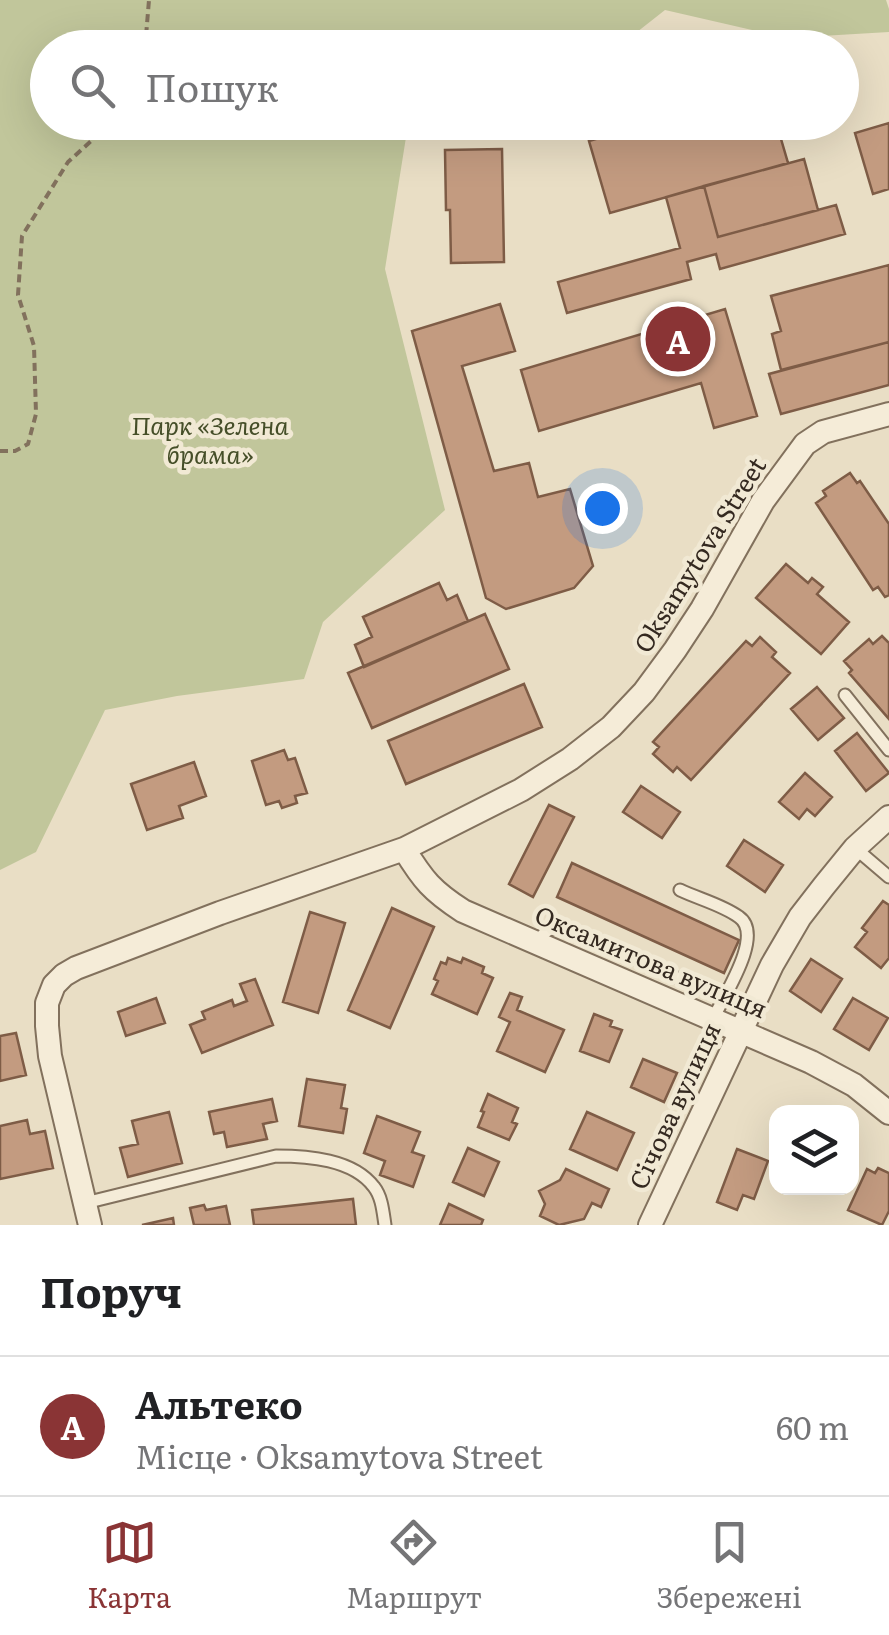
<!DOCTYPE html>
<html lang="uk">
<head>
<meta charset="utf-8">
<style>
	body { margin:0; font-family:Literata,serif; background:#f6f6f6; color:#202124 }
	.controls { position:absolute; right:30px; bottom:30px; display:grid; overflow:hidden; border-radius:20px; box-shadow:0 10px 40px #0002 }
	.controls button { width:90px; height:90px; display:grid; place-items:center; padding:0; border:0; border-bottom:2px solid #e0e0e0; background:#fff; color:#202124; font:50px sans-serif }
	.you { position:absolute; left:602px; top:508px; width:35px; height:35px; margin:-25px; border:8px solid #fff; border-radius:50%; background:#1a73e8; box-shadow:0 0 0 15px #1a73e833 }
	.badge { display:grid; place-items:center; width:65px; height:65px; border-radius:50%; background:#8a3435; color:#fff; font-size:32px; font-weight:700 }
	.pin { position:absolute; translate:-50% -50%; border:5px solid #fff; box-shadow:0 2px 10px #0006 }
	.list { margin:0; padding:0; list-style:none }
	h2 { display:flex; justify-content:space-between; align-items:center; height:130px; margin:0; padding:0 40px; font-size:42px }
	h2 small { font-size:32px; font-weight:400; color:#757577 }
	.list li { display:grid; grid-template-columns:65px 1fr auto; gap:30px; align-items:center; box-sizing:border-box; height:140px; padding:0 40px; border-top:2px solid #e0e0e0 }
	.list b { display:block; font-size:38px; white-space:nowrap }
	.list p { margin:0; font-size:32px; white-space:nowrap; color:#757577 }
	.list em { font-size:32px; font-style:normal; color:#757577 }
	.icon { flex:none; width:55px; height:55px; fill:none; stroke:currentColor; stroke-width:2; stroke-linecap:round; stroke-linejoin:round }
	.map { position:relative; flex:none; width:889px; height:1225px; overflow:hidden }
	.search { position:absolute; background:#fff; box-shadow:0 10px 40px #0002; left:30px; right:30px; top:30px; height:110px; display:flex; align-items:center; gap:25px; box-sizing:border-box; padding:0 35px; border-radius:55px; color:#757577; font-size:38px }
	.sheet { height:270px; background:#fff }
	nav { display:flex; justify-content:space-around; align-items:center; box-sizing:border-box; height:140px; border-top:2px solid #e0e0e0; background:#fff; font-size:28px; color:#757577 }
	nav a { display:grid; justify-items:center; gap:5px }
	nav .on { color:#8a3435 }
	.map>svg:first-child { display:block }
	.green { fill:#c1c69b }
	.building { fill:#c39b80; stroke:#7e5c46; stroke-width:2.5 }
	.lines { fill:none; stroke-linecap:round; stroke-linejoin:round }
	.lane-casing { stroke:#82715d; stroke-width:15 }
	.street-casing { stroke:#82715d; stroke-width:26 }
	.path { stroke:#82715d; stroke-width:4; stroke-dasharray:8 5; stroke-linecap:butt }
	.lane { stroke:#f5ecd8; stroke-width:11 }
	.street { stroke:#f5ecd8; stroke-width:22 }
	.labels { text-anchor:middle; stroke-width:9; stroke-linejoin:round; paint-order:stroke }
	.park-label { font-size:25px; font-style:italic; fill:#454e28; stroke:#f1e9d4 }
	.street-label { font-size:25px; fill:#342920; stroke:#f1e9d4 }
</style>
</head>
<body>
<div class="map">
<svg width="889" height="1225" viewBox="0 0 889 1225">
	<rect width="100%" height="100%" fill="#e9dec5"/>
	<path class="green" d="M0,0H886L889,9V32L787,38L665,10L618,47L48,48V122L428,123L407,131L385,269L445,510L323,622L304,679L177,696L105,710L36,852L0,870Z"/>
	<path class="building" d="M653,122H776L788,163L610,213L589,141Z
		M889,123V189L873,194L855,133Z
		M502,149L504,262L451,263L450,210H446L445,150Z
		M804,159L818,210L718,237L704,186Z
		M704,186L718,237L836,205L845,234L720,269L716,254L687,262L691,279L567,313L558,282L680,248L666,197Z
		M889,265V342L781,370L772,334L781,331L771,296Z
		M500,304L515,351L462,366L494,471L529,463L538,497L570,489L593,566L574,588L506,609L486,598L412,331Z
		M725,309L757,416L714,428L701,383L539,431L521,370Z
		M889,342V385L781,414L769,374Z
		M850,473L857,483L860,481L889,524V595L885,597L878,587L873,590L816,503L826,496L823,491Z
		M786,564L808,583L812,578L823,587L817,594L849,622L821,654L756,598Z
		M439,583L447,600L457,595L468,621L364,667L355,645L372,637L363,617Z
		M485,614L509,669L372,728L348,673Z
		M882,636L889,643V719L849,673L852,670L844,661L869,639L873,644Z
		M760,637L776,652L772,657L790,673L691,780L677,767L673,772L653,754L659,747L653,742L746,641L752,646Z
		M524,684L542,727L406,784L388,741Z
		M817,687L844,718L818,740L791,709Z
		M857,733L889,773L866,791L835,751Z
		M284,750L288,760L295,758L307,793L295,796L297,803L282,808L279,801L266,805L252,761Z
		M194,762L206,796L179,806L183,818L147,830L131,784Z
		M805,773L832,797L815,816L807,809L799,819L779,802Z
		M641,786L680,812L662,838L623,812Z
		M549,805L574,817L533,897L509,884Z
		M744,840L783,865L765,892L727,866Z
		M572,863L739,940L724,973L557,897Z
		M883,901L889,905V958L881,968L855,947L867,932L862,928Z
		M392,908L434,927L390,1028L348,1010Z
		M310,912L345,923L318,1013L283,1002Z
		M448,958L461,963L463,958L484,967L482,973L493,978L477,1014L432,994L438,981L434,979L441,962L446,964Z
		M811,959L842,979L821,1012L790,991Z
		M255,979L273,1025L202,1053L190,1025L205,1019L202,1012L232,1000L234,1006L247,1001L240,984Z
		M510,993L522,997L517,1010L564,1030L545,1072L497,1051L510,1022L499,1017Z
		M156,998L165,1023L126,1036L118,1012Z
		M853,998L888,1018L869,1050L834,1029Z
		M594,1014L612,1021L610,1026L622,1030L609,1062L580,1051Z
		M16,1033L26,1075L0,1081V1036Z
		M643,1059L677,1073L664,1102L631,1087Z
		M307,1079L345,1085L341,1108L347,1109L343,1133L299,1126Z
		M488,1094L518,1108L512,1122L517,1124L509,1140L478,1127L484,1112L481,1111Z
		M272,1099L277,1121L263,1124L267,1139L227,1147L224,1132L214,1134L209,1112Z
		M169,1112L182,1163L128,1177L120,1148L138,1144L132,1121Z
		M587,1112L634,1133L617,1170L570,1149Z
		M377,1116L420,1132L412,1152L424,1156L413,1187L380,1175L385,1161L364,1153Z
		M27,1120L30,1134L45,1131L53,1168L0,1179V1126Z
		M468,1148L499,1162L484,1196L453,1182Z
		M737,1149L768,1161L754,1199L743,1195L737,1210L717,1202Z
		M878,1168L889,1173V1211L882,1225L848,1210L867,1169L875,1173Z
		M566,1169L609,1189L601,1207L592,1203L584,1219L559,1225L540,1216L545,1204L539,1191L560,1180Z
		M353,1199L356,1225H254L252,1210Z
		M449,1204L483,1220L481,1225H440Z
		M204,1205L206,1210L226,1206L230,1225H194L190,1208Z
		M173,1218L174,1225H142Z"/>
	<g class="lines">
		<g class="lane-casing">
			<path id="lane" d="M845,695L889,750
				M855,848L889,877
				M680,890C699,899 723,905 739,917C765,935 723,997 713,1019
				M537,943C545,930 550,927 564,928L723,998
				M85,1203L276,1156C308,1156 353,1159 374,1187C382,1197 383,1212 385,1225"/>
		</g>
		<g class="street-casing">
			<path id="street" d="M404,849C423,880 432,891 463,911L811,1062L854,1085L889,1113
				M90,1225L50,1056L47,1026V1003L54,985L64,975L76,968L220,913L404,849L521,790L570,759L611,727L644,692L675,650L702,609L763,501L805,444L823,432L889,414
				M650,1225L772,965L800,917L824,886L855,848L889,817"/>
		</g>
		<path class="path" d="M145,48L149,0
			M0,451H15L28,444L36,414L34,346L18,295L22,236L68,162L112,122"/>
		<use href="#lane" class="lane"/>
		<use href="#street" class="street"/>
	</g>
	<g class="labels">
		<g class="park-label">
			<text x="210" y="435">Парк «Зелена<tspan x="210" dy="29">брама»</tspan></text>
		</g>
		<g class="street-label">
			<text transform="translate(700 555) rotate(-58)" y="9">Oksamytova Street</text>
			<text transform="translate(651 962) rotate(23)" y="9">Оксамитова вулиця</text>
			<text transform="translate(675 1106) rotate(-65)" y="9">Січова вулиця</text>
		</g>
	</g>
</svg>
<div class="controls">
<button><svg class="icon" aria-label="layers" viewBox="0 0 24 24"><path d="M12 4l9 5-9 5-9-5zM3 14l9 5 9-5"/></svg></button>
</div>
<div class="you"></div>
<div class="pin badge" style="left:678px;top:339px">A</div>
<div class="search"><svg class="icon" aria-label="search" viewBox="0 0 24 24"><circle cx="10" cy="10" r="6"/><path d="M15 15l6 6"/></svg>Пошук</div>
</div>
<section class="sheet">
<h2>Поруч<small></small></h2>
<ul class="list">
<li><span class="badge">A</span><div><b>Альтеко</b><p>Місце · Oksamytova Street</p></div><em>60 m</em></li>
</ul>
</section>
<nav>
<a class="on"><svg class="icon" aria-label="map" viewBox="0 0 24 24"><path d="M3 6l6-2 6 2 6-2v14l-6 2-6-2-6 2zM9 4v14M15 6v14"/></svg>Карта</a>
<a><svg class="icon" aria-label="directions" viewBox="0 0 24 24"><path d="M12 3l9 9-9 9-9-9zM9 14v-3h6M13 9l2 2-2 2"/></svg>Маршрут</a>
<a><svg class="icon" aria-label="saved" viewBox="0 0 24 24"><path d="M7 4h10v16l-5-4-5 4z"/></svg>Збережені</a>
</nav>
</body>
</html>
